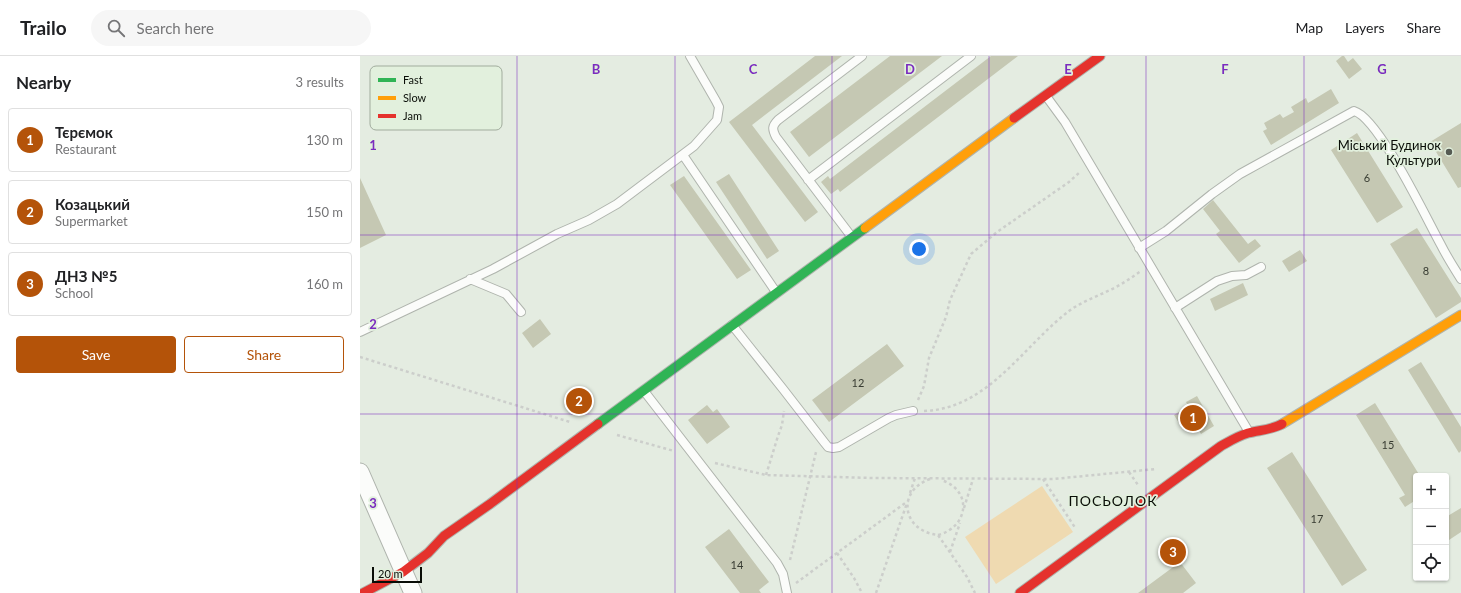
<!DOCTYPE html>
<html lang="en">
<head>
<meta charset="utf-8">
<style>
	body { margin:0; font-family:Lato,sans-serif; background:#f6f6f6; color:#202124 }
	.controls { position:absolute; right:12px; bottom:12px; display:grid; overflow:hidden; border-radius:4px; box-shadow:0 1px 3px #0004 }
	.controls button { width:36px; height:36px; display:grid; place-items:center; padding:0; border:0; border-bottom:1px solid #e0e0e0; background:#fff; color:#202124; font:20px sans-serif }
	.scale { position:absolute; left:12px; bottom:10px; width:50px; box-sizing:border-box; padding-left:4px; border:2px solid #090d07; border-top:0; font-size:11px; line-height:14px; white-space:nowrap; color:#090d07; -webkit-text-stroke:3px #e2f0dd; paint-order:stroke }
	.you { position:absolute; left:559px; top:193px; width:14px; height:14px; margin:-10px; border:3px solid #fff; border-radius:50%; background:#1a73e8; box-shadow:0 0 0 6px #1a73e833 }
	.badge { display:grid; place-items:center; width:26px; height:26px; border-radius:50%; background:#b45309; color:#fff; font-size:13px; font-weight:700 }
	.pin { position:absolute; translate:-50% -50%; border:2px solid #fff; box-shadow:0 1px 4px #0006 }
	.list { margin:0; padding:0; list-style:none }
	h2 { display:flex; justify-content:space-between; align-items:center; height:52px; margin:0; padding:0 16px; font-size:17px }
	h2 small { font-size:13px; font-weight:400; color:#757577 }
	.list li { display:grid; grid-template-columns:26px 1fr auto; gap:12px; align-items:center; box-sizing:border-box; height:64px; margin:0 8px 8px; padding:0 8px; border:1px solid #e0e0e0; border-radius:4px }
	.list b { display:block; font-size:15px; white-space:nowrap }
	.list p { margin:0; font-size:13px; white-space:nowrap; color:#757577 }
	.list em { font-size:13px; font-style:normal; color:#757577 }
	.actions { display:flex; gap:8px; padding:12px 16px }
	.actions a { flex:1; padding:9px 0; border:1px solid #b45309; border-radius:4px; text-align:center; font-size:14px; color:#b45309 }
	.actions .main { background:#b45309; color:#fff }
	.icon { flex:none; width:22px; height:22px; fill:none; stroke:currentColor; stroke-width:2; stroke-linecap:round; stroke-linejoin:round }
	.map { position:relative; flex:none; width:1101px; height:537px; overflow:hidden }
	header { display:flex; align-items:center; gap:24px; box-sizing:border-box; height:56px; padding:0 20px; background:#fff; border-bottom:1px solid #e0e0e0 }
	header strong { font-size:19px }
	nav { display:flex; gap:22px; margin-inline-start:auto; font-size:14px }
	.search { width:280px; height:36px; background:#f6f6f6; display:flex; align-items:center; gap:10px; box-sizing:border-box; padding:0 14px; border-radius:22px; color:#757577; font-size:15px }
	main { display:flex }
	aside { flex:1; background:#fff }
	.map>svg:first-child { display:block }
	.green { fill:#efdab1 }
	.building { fill:#c5c8b3 }
	.lines { fill:none; stroke-linecap:round; stroke-linejoin:round }
	.lane-casing { stroke:#afb4ad; stroke-width:10 }
	.street-casing { stroke:#afb4ad; stroke-width:19 }
	.fast-casing { stroke:#afb4ad; stroke-width:11 }
	.slow-casing { stroke:#afb4ad; stroke-width:11 }
	.jam-casing { stroke:#afb4ad; stroke-width:11 }
	.path { stroke:#cccecb; stroke-width:2.5; stroke-dasharray:3 3; stroke-linecap:butt }
	.lane { stroke:#fbfcfa; stroke-width:8 }
	.street { stroke:#fbfcfa; stroke-width:17 }
	.fast { stroke:#30b455; stroke-width:9 }
	.slow { stroke:#ff9f0a; stroke-width:9 }
	.jam { stroke:#e5322d; stroke-width:9 }
	.grid { fill:none; stroke:#7b2cbf; stroke-width:1; stroke-opacity:0.55 }
	.poi-dot { fill:#565b53; stroke:#e2f0dd; stroke-width:1.5 }
	.labels { text-anchor:middle; stroke-width:3.5; stroke-linejoin:round; paint-order:stroke }
	.number-label { font-size:11px; fill:#383c32 }
	.poi-label { font-size:13px; fill:#090d07; stroke:#e2f0dd; text-anchor:end }
	.neighbourhood-label { font-size:14px; letter-spacing:1px; fill:#090d07; stroke:#e2f0dd }
	.key { fill:#e2f0dd; stroke:#a1ac9d; stroke-width:1 }
	.key-label { font-size:11px; fill:#090d07 }
	.grid-label { font-size:13px; text-anchor:middle; font-weight:bold; fill:#7b2cbf; stroke:#e2f0dd; stroke-width:3.5; stroke-linejoin:round; paint-order:stroke }
</style>
</head>
<body>
<header>
<strong>Trailo</strong>
<div class="search"><svg class="icon" aria-label="search" viewBox="0 0 24 24"><circle cx="10" cy="10" r="6"/><path d="M15 15l6 6"/></svg>Search here</div>
<nav><a>Map</a><a>Layers</a><a>Share</a></nav>
</header>
<main>
<aside>
<h2>Nearby<small>3 results</small></h2>
<ul class="list">
<li><span class="badge">1</span><div><b>Тєрємок</b><p>Restaurant</p></div><em>130 m</em></li>
<li><span class="badge">2</span><div><b>Козацький</b><p>Supermarket</p></div><em>150 m</em></li>
<li><span class="badge">3</span><div><b>ДНЗ №5</b><p>School</p></div><em>160 m</em></li>
</ul>
<div class="actions"><a class="main">Save</a><a>Share</a></div>
</aside>
<div class="map">
<svg width="1101" height="537" viewBox="0 0 1101 537">
	<rect width="100%" height="100%" fill="#e4ece1"/>
	<path class="green" d="M682,430L713,476L636,528L605,481Z"/>
	<path class="building" d="M455,0H482L392,69L458,156L445,166L369,66Z
		M530,0H582L449,101L430,76Z
		M631,0H658L480,136L478,133L471,138L461,126L468,120L470,123Z
		M982,0H984L988,6L993,2L1002,13L989,23L976,5Z
		M971,33L979,47L911,89L903,75L907,73L904,67L920,58L923,62L934,56L931,51L946,42L948,47Z
		M1101,67V131L1098,132L1070,86Z
		M997,77L1043,151L1017,167L971,94Z
		M369,118L419,195L407,203L356,126Z
		M324,120L391,214L377,223L310,129Z
		M0,122L26,179L0,192Z
		M853,144L888,188L895,183L901,190L879,207L856,178L860,175L843,153Z
		M1057,172L1101,242V246L1076,262L1030,188Z
		M940,194L947,205L929,216L922,205Z
		M883,227L888,239L855,255L850,243Z
		M180,263L191,278L173,292L162,277Z
		M527,288L544,310L469,366L452,344Z
		M1061,306L1101,371V395L1099,397L1048,314Z
		M226,332L233,342L212,359L204,348Z
		M837,340L854,370L841,378L834,365L822,372L814,359L828,350L826,346Z
		M1015,347L1060,420H1056V444L1045,451L1039,442L1045,439L996,359Z
		M347,349L353,356L357,353L370,371L347,388L328,364Z
		M932,396L1007,514L982,530L907,412Z
		M1101,452V476L1086,486V461Z
		M369,473L409,526L399,534L401,537H380L345,491Z
		M820,506L836,527L823,537H778Z"/>
	<g class="lines">
		<g class="lane-casing">
			<path id="lane" d="M686,40L705,66L889,376
				M323,99L416,236
				M448,124L611,0
				M491,180L416,81C412,73 412,70 418,64L502,0
				M779,192L806,175L852,138L880,118L994,55C1019,62 1067,164 1081,189C1087,201 1094,212 1101,223
				M110,223L146,238L161,256
				M815,252L857,225L872,220L886,219L901,211
				M372,269L423,333L464,386L468,391L473,392L479,391L529,362L536,359L553,355
				M0,276L133,213L197,178L229,164L257,148L334,90L357,64L359,51L356,45L330,0
				M284,335L417,507L423,518L427,537"/>
		</g>
		<g class="street-casing">
			<path id="street" d="M0,416L53,537"/>
		</g>
		<g class="fast-casing">
			<path id="fast" d="M238,368L505,172"/>
		</g>
		<g class="slow-casing">
			<path id="slow" d="M505,172L654,62
				M922,368L1101,259"/>
		</g>
		<g class="jam-casing">
			<path id="jam" d="M654,62L740,0
				M3,537L43,516L68,497L84,480L130,448L238,368
				M660,537L861,390C870,385 878,380 888,377C900,374 911,374 922,368"/>
		</g>
		<path class="path" d="M0,301L210,366
			M558,344L564,330L569,302L586,261L590,244L611,198L637,176L709,126L720,116
			M564,355C628,353 663,290 709,255C721,246 736,241 750,234C761,229 771,222 781,215
			M257,379L314,395
			M355,407L406,419L514,422L693,423L796,413
			M769,416L778,429
			M406,419L418,380L422,369L424,355
			M570,423C536,435 542,475 578,479L607,521L615,537
			M683,423L716,473
			M550,437L555,422
			M604,452L613,423
			M578,479C609,471 613,434 581,424
			M590,496L600,467
			M477,497L494,522L502,537
			M430,504L456,396
			M436,527L548,445
			M516,537L547,447"/>
		<use href="#lane" class="lane"/>
		<use href="#street" class="street"/>
		<use href="#fast" class="fast"/>
		<use href="#slow" class="slow"/>
		<use href="#jam" class="jam"/>
	</g>
	<path class="grid" d="M157,0V537M315,0V537M472,0V537M629,0V537M786,0V537M944,0V537M0,179H1101M0,358H1101"/>
	<circle class="poi-dot" cx="1089" cy="96" r="4"/>
	<g class="labels">
		<g class="number-label">
			<text x="1007" y="126">6</text>
			<text x="1066" y="219">8</text>
			<text x="498" y="331">12</text>
			<text x="1028" y="393">15</text>
			<text x="957" y="467">17</text>
			<text x="377" y="513">14</text>
		</g>
		<g class="poi-label">
			<text x="1081" y="94">Міський Будинок<tspan x="1081" dy="15">Культури</tspan></text>
		</g>
		<g class="neighbourhood-label">
			<text x="753" y="450">ПОСЬОЛОК</text>
		</g>
	</g>
	<rect x="10" y="10" width="132" height="64" rx="6" class="key"/>
	<rect x="18" y="22" width="18" height="4" fill="#30b455"/>
	<rect x="18" y="40" width="18" height="4" fill="#ff9f0a"/>
	<rect x="18" y="58" width="18" height="4" fill="#e5322d"/>
	<g class="key-label">
		<text x="43" y="28">Fast</text>
		<text x="43" y="46">Slow</text>
		<text x="43" y="64">Jam</text>
	</g>
	<g class="grid-label">
		<text x="236" y="18">B</text>
		<text x="393" y="18">C</text>
		<text x="550" y="18">D</text>
		<text x="708" y="18">E</text>
		<text x="865" y="18">F</text>
		<text x="1022" y="18">G</text>
		<text x="13" y="94">1</text>
		<text x="13" y="273">2</text>
		<text x="13" y="452">3</text>
	</g>
</svg>
<div class="controls">
<button>+</button>
<button>−</button>
<button><svg class="icon" aria-label="locate" viewBox="0 0 24 24"><circle cx="12" cy="12" r="6"/><path d="M12 2v4M12 18v4M2 12h4M18 12h4"/></svg></button>
</div>
<div class="scale">20 m</div>
<div class="you"></div>
<div class="pin badge" style="left:833px;top:362px">1</div>
<div class="pin badge" style="left:219px;top:345px">2</div>
<div class="pin badge" style="left:813px;top:496px">3</div>
</div>
</main>
</body>
</html>
